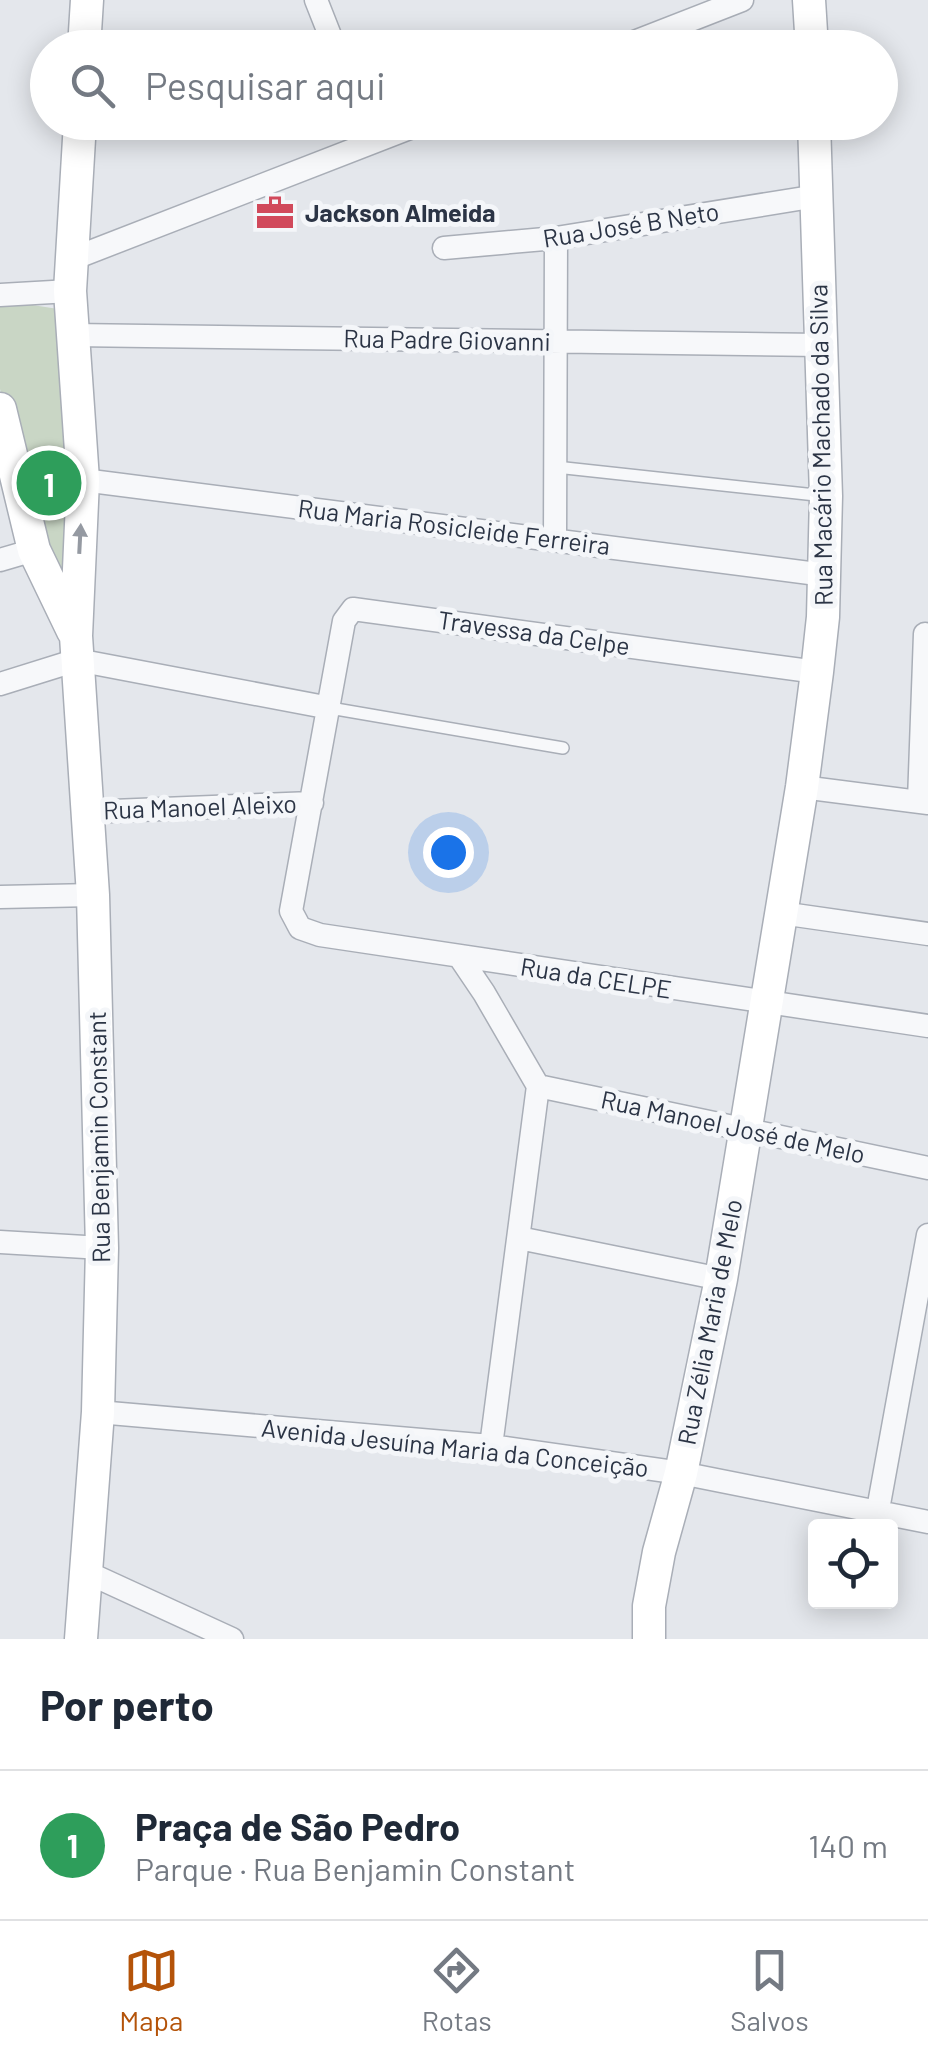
<!DOCTYPE html>
<html lang="pt">
<head>
<meta charset="utf-8">
<style>
	body { margin:0; font-family:Barlow,sans-serif; background:#f2f2f3; color:#1f2937 }
	.controls { position:absolute; right:30px; bottom:30px; display:grid; overflow:hidden; border-radius:10px; box-shadow:0 5px 25px #0003 }
	.controls button { width:90px; height:90px; display:grid; place-items:center; padding:0; border:0; border-bottom:2px solid #e0e1e3; background:#fff; color:#1f2937; font:50px sans-serif }
	.you { position:absolute; left:448px; top:852px; width:35px; height:35px; margin:-25px; border:8px solid #fff; border-radius:50%; background:#1a73e8; box-shadow:0 0 0 15px #1a73e833 }
	.badge { display:grid; place-items:center; width:65px; height:65px; border-radius:50%; background:#b45309; color:#fff; font-size:32px; font-weight:700 }
	.pin { position:absolute; translate:-50% -50%; border:5px solid #fff; box-shadow:0 2px 10px #0006 }
	.list { margin:0; padding:0; list-style:none }
	h2 { display:flex; justify-content:space-between; align-items:center; height:130px; margin:0; padding:0 40px; font-size:42px }
	h2 small { font-size:32px; font-weight:400; color:#747a83 }
	.list li { display:grid; grid-template-columns:65px 1fr auto; gap:30px; align-items:center; box-sizing:border-box; height:150px; padding:0 40px; border-top:2px solid #e0e1e3 }
	.list b { display:block; font-size:38px; white-space:nowrap }
	.list p { margin:0; font-size:32px; white-space:nowrap; color:#747a83 }
	.list em { font-size:32px; font-style:normal; color:#747a83 }
	.icon { flex:none; width:55px; height:55px; fill:none; stroke:currentColor; stroke-width:2; stroke-linecap:round; stroke-linejoin:round }
	.map { position:relative; flex:none; width:928px; height:1639px; overflow:hidden }
	.search { position:absolute; background:#fff; box-shadow:0 5px 25px #0003; left:30px; right:30px; top:30px; height:110px; display:flex; align-items:center; gap:25px; box-sizing:border-box; padding:0 35px; border-radius:55px; color:#747a83; font-size:38px }
	.sheet { height:280px; background:#fff }
	nav { display:flex; justify-content:space-around; align-items:center; box-sizing:border-box; height:140px; border-top:2px solid #e0e1e3; background:#fff; font-size:28px; color:#747a83 }
	nav a { display:grid; justify-items:center; gap:5px }
	nav .on { color:#b45309 }
	.map>svg:first-child { display:block }
	.green { fill:#c9d6c5 }
	.lines { fill:none; stroke-linecap:round; stroke-linejoin:round }
	.lane-casing { stroke:#a9aeb7; stroke-width:14 }
	.street-casing { stroke:#a9aeb7; stroke-width:25 }
	.secondary-casing { stroke:#a9aeb7; stroke-width:35 }
	.lane { stroke:#f7f8fa; stroke-width:11 }
	.street { stroke:#f7f8fa; stroke-width:22 }
	.secondary { stroke:#fff; stroke-width:32 }
	.oneway { fill:#959aa2 }
	.labels { text-anchor:middle; stroke-width:10; stroke-linejoin:round; paint-order:stroke }
	.poi-label { font-size:25px; font-weight:bold; fill:#2b3445; stroke:#f4f6f9; text-anchor:start }
	.street-label { font-size:25px; fill:#2b3445; stroke:#f4f6f9 }
</style>
</head>
<body>
<div class="map">
<svg width="928" height="1639" viewBox="0 0 928 1639">
	<rect width="100%" height="100%" fill="#e4e7ec"/>
	<path class="green" d="M0,300L71,311L77,577L47,579L0,389Z"/>
	<g class="lines">
		<g class="lane-casing">
			<path id="lane" d="M556,467L825,496
				M330,708L563,748"/>
		</g>
		<g class="street-casing">
			<path id="street" d="M316,0L335,48
				M619,48L742,0
				M444,248L556,238L817,196
				M72,259L425,122
				M0,295L70,291
				M73,335L821,345
				M83,480L825,575
				M555,540L556,238
				M0,560L34,550
				M817,672L353,609L344,621L291,911L300,928L320,935L928,1026
				M0,684L77,660L330,708
				M802,787L928,803
				M919,801L925,634
				M87,812L312,803
				M0,897L93,895
				M781,913L928,934
				M459,956L484,993L538,1086L491,1446
				M538,1086L928,1168
				M519,1238L721,1279
				M0,1242L102,1248
				M98,1412L491,1446L681,1473L928,1522
				M875,1526L928,1235
				M86,1572L232,1639"/>
		</g>
		<g class="secondary-casing">
			<path id="secondary" d="M809,0L812,48
				M84,48L87,0
				M80,122L70,291L83,480L76,636L93,895L102,1248L98,1412L81,1639
				M0,409L34,550L73,631
				M649,1639V1606L659,1552L681,1473L721,1279L802,787L817,672L823,617L826,496L814,122"/>
		</g>
		<use href="#lane" class="lane"/>
		<use href="#street" class="street"/>
		<use href="#secondary" class="secondary"/>
	</g>
	<defs><path id="oneway-solid" d="M-6-.8H1V-3.2L6.5 0L1 3.2V.8H-6Z" transform="scale(2.5)"/></defs>
	<use class="oneway" href="#oneway-solid" transform="translate(80 539) rotate(-87)"/>
	<defs>
		<g id="office-bare" transform="scale(3)"><path d="M-6-3h4V-5.5h4V-3h4V5H-6ZM-1-4.5V-3h2v-1.5ZM-6 0V1H6V0Z" fill="#d1495b" stroke="#f4f6f9" stroke-width="2.5" paint-order="stroke"/></g>
	</defs>
	<g fill-rule="evenodd">
		<use href="#office-bare" x="275" y="213"/>
	</g>
	<g class="labels">
		<g class="poi-label">
			<text x="305" y="222">Jackson Almeida</text>
		</g>
		<g class="street-label">
			<text transform="translate(631 225) rotate(-9)" y="9">Rua José B Neto</text>
			<text transform="translate(447 340) rotate(1)" y="9">Rua Padre Giovanni</text>
			<text transform="translate(821 445) rotate(-91)" y="9">Rua Macário Machado da Silva</text>
			<text transform="translate(454 527) rotate(7)" y="9">Rua Maria Rosicleide Ferreira</text>
			<text transform="translate(534 633) rotate(8)" y="9">Travessa da Celpe</text>
			<text transform="translate(200 807) rotate(-2)" y="9">Rua Manoel Aleixo</text>
			<text transform="translate(596 978) rotate(9)" y="9">Rua da CELPE</text>
			<text transform="translate(733 1127) rotate(12)" y="9">Rua Manoel José de Melo</text>
			<text transform="translate(99 1137) rotate(-91)" y="9">Rua Benjamin Constant</text>
			<text transform="translate(710 1322) rotate(-79)" y="9">Rua Zélia Maria de Melo</text>
			<text transform="translate(455 1448) rotate(6)" y="9">Avenida Jesuína Maria da Conceição</text>
		</g>
	</g>
</svg>
<div class="controls">
<button><svg class="icon" aria-label="locate" viewBox="0 0 24 24"><circle cx="12" cy="12" r="6"/><path d="M12 2v4M12 18v4M2 12h4M18 12h4"/></svg></button>
</div>
<div class="you"></div>
<div class="pin badge" style="left:49px;top:483px;background:#2e9e5b">1</div>
<div class="search"><svg class="icon" aria-label="search" viewBox="0 0 24 24"><circle cx="10" cy="10" r="6"/><path d="M15 15l6 6"/></svg>Pesquisar aqui</div>
</div>
<section class="sheet">
<h2>Por perto<small></small></h2>
<ul class="list">
<li><span class="badge" style="background:#2e9e5b">1</span><div><b>Praça de São Pedro</b><p>Parque · Rua Benjamin Constant</p></div><em>140 m</em></li>
</ul>
</section>
<nav>
<a class="on"><svg class="icon" aria-label="map" viewBox="0 0 24 24"><path d="M3 6l6-2 6 2 6-2v14l-6 2-6-2-6 2zM9 4v14M15 6v14"/></svg>Mapa</a>
<a><svg class="icon" aria-label="directions" viewBox="0 0 24 24"><path d="M12 3l9 9-9 9-9-9zM9 14v-3h6M13 9l2 2-2 2"/></svg>Rotas</a>
<a><svg class="icon" aria-label="saved" viewBox="0 0 24 24"><path d="M7 4h10v16l-5-4-5 4z"/></svg>Salvos</a>
</nav>
</body>
</html>
